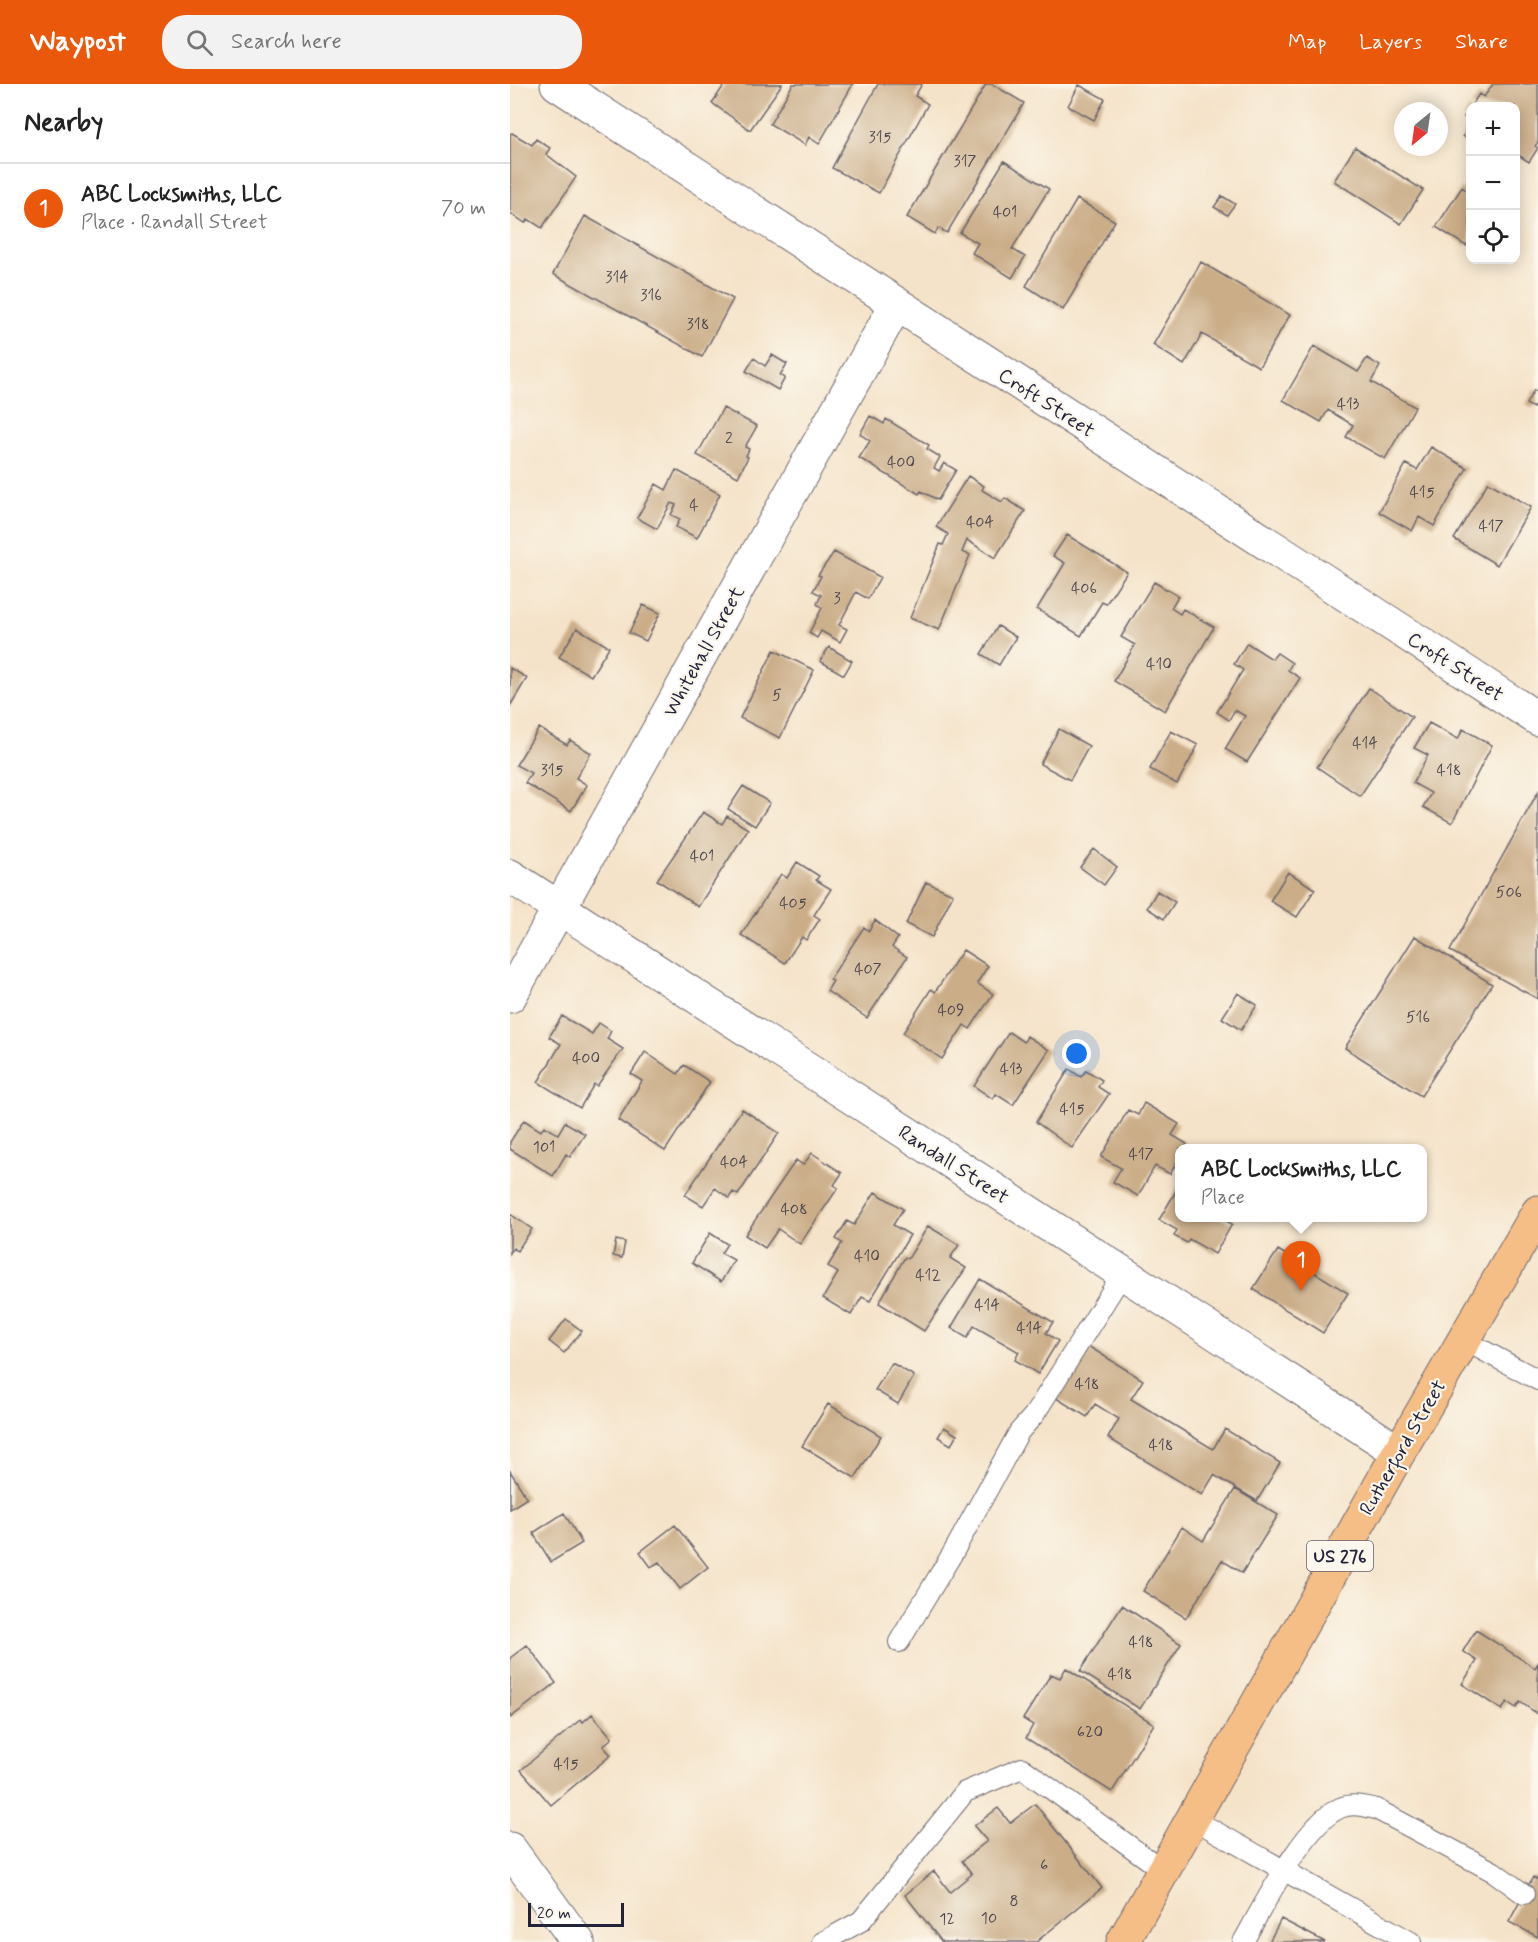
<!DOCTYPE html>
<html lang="en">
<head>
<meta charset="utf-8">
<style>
	body { margin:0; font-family:Mynerve,sans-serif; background:#f2f2f2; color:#222 }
	.controls { position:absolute; right:18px; top:18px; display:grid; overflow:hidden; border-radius:12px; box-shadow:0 3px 15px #0003 }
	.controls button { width:54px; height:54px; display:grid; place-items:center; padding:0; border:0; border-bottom:2px solid #e0e0e0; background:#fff; color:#222; font:30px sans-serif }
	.compass { position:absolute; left:884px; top:18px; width:54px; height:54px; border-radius:50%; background:#fff; box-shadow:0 3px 15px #0003; rotate:209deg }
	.scale { position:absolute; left:18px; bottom:15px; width:96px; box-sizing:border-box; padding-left:6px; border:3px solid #22223b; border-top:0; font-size:16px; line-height:21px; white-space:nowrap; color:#22223b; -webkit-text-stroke:4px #fbf7ec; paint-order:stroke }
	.you { position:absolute; left:567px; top:970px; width:21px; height:21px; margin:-15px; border:4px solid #fff; border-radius:50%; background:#1a73e8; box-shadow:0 0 0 9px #1a73e833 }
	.badge { display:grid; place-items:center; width:39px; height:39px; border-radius:50%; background:#ea580c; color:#fff; font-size:20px; font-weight:700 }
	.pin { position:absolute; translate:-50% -50px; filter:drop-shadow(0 2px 3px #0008) }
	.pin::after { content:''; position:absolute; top:32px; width:21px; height:18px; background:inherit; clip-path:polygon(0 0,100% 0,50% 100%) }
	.popup { position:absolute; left:665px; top:1060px; width:252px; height:78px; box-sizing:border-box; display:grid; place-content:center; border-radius:12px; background:#fff; filter:drop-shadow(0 2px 4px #0005); font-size:20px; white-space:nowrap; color:#767676 }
	.popup b { font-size:22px; color:#222 }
	.popup::after { content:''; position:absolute; left:50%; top:100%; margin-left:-12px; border:12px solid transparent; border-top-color:#fff }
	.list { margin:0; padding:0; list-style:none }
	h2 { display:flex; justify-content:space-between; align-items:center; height:78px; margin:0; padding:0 24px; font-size:26px }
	h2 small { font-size:20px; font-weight:400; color:#767676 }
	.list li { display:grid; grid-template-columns:39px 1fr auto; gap:18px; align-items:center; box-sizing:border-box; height:90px; padding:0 24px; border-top:2px solid #e0e0e0 }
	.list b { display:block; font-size:22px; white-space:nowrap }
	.list p { margin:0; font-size:20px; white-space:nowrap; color:#767676 }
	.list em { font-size:20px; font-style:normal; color:#767676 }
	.icon { flex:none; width:33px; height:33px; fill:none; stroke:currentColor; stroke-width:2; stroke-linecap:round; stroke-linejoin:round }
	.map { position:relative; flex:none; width:1028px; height:1858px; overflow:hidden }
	header { display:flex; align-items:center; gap:36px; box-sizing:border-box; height:84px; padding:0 30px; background:#ea580c; color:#fff }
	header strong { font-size:28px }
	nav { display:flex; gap:33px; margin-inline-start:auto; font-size:21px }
	.search { width:420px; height:54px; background:#f2f2f2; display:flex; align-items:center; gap:15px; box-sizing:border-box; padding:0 21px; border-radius:24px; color:#767676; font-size:22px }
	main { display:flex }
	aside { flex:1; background:#fff }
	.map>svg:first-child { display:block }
	.building { fill:#cbad88 }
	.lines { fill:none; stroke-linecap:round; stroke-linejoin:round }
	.lane-casing { stroke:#6c666d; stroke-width:22 }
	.street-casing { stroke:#6c666d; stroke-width:35 }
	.highway-casing { stroke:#6c666d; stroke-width:35 }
	.lane { stroke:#fff; stroke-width:20 }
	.street { stroke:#fff; stroke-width:33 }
	.highway { stroke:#f6be87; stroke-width:33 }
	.labels { text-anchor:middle; stroke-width:4.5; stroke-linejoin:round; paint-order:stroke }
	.number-label { font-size:16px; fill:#4c454e }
	.shield { fill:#fbf7ec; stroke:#636270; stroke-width:1.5 }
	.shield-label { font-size:18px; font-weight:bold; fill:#22223b }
	.street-label { font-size:20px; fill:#22223b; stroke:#fbf7ec }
</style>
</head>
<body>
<header>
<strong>Waypost</strong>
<div class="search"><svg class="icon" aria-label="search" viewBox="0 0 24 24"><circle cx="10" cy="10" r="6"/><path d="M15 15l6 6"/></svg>Search here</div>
<nav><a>Map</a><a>Layers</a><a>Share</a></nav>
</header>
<main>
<aside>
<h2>Nearby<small></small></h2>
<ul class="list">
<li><span class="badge">1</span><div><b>ABC Locksmiths, LLC</b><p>Place · Randall Street</p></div><em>70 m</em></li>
</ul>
</aside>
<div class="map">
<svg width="1028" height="1858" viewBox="0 0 1028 1858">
	<rect width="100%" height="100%" fill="#fbf7ec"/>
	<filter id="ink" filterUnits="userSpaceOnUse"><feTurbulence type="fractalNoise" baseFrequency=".0167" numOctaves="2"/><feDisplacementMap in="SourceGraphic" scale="12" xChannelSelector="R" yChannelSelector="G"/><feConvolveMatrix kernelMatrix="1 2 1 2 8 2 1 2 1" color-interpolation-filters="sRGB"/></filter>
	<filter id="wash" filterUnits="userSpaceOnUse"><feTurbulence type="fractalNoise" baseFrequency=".008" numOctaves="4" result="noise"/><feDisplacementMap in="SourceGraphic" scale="24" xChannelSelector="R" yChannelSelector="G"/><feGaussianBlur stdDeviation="1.35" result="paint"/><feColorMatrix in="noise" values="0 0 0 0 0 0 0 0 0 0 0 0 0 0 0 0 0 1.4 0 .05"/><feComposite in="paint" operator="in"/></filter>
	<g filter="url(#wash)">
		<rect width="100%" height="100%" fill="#f5e3c9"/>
		<g id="blocks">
			<path class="building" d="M215,0H272L240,46L202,19Z
				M283,0H343L309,60L299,53L295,61L260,40Z
				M368,0H412L405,12L418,20L369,109L322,84Z
				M476,0H482L514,19L437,149L428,144L425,150L397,133Z
				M983,0H1028V58L1025,62L1028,64L1019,78L1005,69V22H961L969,10L974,13Z
				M569,1L595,15L584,36L558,22Z
				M960,23V37L954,33Z
				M960,40V57L953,52Z
				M2,49L22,61L26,55L40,64L36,70L66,93L32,144L18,135L15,139L0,129V50Z
				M845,63L913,106L891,140L824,97Z
				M494,77L539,105L502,165L515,173L502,194L462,169L468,159L450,149Z
				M952,103L960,109V155L956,162L926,143Z
				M712,112L725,120L717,131L704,123Z
				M567,115L605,137L553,226L516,202Z
				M75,132L223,215L192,273L43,190Z
				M691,178L780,231L749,283L692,250L674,281L643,261Z
				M804,262L848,288L857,274L870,282L861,298L905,323L875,375L836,353L843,341L818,326L811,338L773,316Z
				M262,271L277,280L270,291L275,294L268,306L236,287L244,274L255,282Z
				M1024,306L1028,308V316L1023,324L1016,320Z
				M213,324L247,342L235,363L239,365L236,372L238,373L228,393L187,371Z
				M360,332L374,340L376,335L419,361L417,365L430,373L424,384L429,387L434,379L446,386L428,416L411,407L409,410L349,374L360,357L350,350Z
				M921,363L957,384L924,442L909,433L902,447L869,428L896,380L907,386Z
				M166,386L210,410L187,454L166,443L170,435L161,431L166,421L161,419L147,445L127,434L146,400L156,406Z
				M458,392L474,402L472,406L492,418L495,414L515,427L485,474L457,456L452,468L460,471L429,546L400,534L430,460L433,461L438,450L426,443Z
				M978,398L1021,423L987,481L944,455Z
				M557,451L617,488L596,520L592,518L571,552L527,525L555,479L543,472Z
				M324,468L370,493L358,515L346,508L329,541L337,545L330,558L311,547L307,554L299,549L312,524L307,520L311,511L303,507L311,492L308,491Z
				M644,498L668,512L661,524L670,530L673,525L704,543L655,627L604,597L625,561L611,553Z
				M133,521L150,529L136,557L119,549Z
				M488,542L506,553L489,581L471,570Z
				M67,544L99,563L81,592L49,573Z
				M737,559L762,575L767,569L782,579L778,586L790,594L737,678L715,665L735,632L725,626L719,636L707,628L733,586L724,580Z
				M319,563L342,577L334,591L310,577Z
				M264,566L304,586L270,654L230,634Z
				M0,584L17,594L0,622Z
				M859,604L902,633L850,712L807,683Z
				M919,639L948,655L953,645L982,661L942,739L913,723L921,709L903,699L918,671L904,664Z
				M29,644L57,661L60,656L81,669L66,694L77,701L61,727L15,699L21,689L6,681Z
				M549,645L579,662L560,696L530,680Z
				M661,647L688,661L667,700L640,685Z
				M233,702L260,719L245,742L218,725Z
				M1028,708V915L940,867Z
				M193,728L212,740L217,732L238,745L188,823L147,796Z
				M584,765L607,783L594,801L570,783Z
				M287,778L309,792L306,796L321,805L304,831L310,835L296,856L292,853L275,879L231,851L271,790L277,794Z
				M778,788L805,805L787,833L760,817Z
				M416,798L443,810L422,853L396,840Z
				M647,807L665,818L654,835L637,824Z
				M365,836L388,854L382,863L397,873L357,934L317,907L323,897L320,895L354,843L359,847Z
				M905,852L982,900L911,1012L835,964Z
				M453,866L478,882L467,899L483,910L460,945L454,941L432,975L393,949L421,905L425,908Z
				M728,909L747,921L731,946L712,934Z
				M52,932L82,950L89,939L101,947L97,955L113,965L87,1002L84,1000L70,1024L28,998L51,960L39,953Z
				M499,948L514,958L517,952L539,966L503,1021L486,1010L483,1015L464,1002Z
				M135,968L168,990L174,981L200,998L155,1067L108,1036L132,997L121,990Z
				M559,985L571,993L576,986L592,996L588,1003L599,1010L562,1064L526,1038Z
				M634,1019L669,1040L662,1051L677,1060L674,1064H670V1073L660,1090L645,1082L628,1112L603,1098L611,1084L591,1073L618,1026L628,1031Z
				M232,1025L269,1049L228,1111L223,1108L219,1114L205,1104L193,1122L175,1111Z
				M14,1036L31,1047L34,1042L48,1050L55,1038L75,1050L60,1073L56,1070L43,1092L0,1065V1058Z
				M302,1069L332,1089L324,1101L328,1104L290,1160L268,1145L255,1164L235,1151L286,1076L293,1081Z
				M670,1100V1134H711L722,1140L705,1170L679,1155L677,1159L664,1152L667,1146L649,1136Z
				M365,1108L393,1125L383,1141L400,1151L360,1217L352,1213L341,1231L313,1214L328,1189L318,1182L332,1159L326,1155L337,1137L344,1141Z
				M0,1130L22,1145L7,1167L3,1164L0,1169Z
				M418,1142L449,1161L440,1174L456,1184L414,1247L369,1219L395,1173L398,1175Z
				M200,1149L217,1160L211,1169L224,1176L211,1198L182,1179Z
				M106,1156L115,1158L112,1174L103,1172Z
				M768,1166L838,1209L813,1249L743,1205Z
				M470,1195L543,1238L536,1249L548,1257L528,1290L505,1276L509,1268L464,1242L457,1254L441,1244Z
				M56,1235L72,1247L54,1269L39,1257Z
				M578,1262L633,1296L621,1315L649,1332L703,1365L715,1345L770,1379L747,1417L704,1391L692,1411L598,1354L609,1335L585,1320L577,1333L546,1314Z
				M382,1279L404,1292L388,1320L365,1306Z
				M318,1320L371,1352L345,1394L292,1362Z
				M434,1343L447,1351L441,1361L428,1353Z
				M0,1387L17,1414L0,1425Z
				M725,1405L768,1431L732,1489L712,1476L676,1534L633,1507L672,1443L693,1457Z
				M54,1429L72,1459L41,1478L23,1449Z
				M165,1441L198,1483L170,1505L149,1478L141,1483L130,1468Z
				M612,1521L671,1560L630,1625L570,1587Z
				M966,1546L1025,1584L1028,1579V1630L1010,1618L1006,1624L997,1618L992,1626L952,1600L967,1577L953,1567Z
				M17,1561L46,1599L0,1634V1574Z
				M556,1584L644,1640L602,1708L516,1654L523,1641L513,1635L541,1590L550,1594Z
				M82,1630L102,1654L93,1662L101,1671L41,1721L11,1686L71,1635L73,1638Z
				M525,1720L592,1804L526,1858H432L395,1811L424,1787L440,1808L462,1790L452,1777L477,1757L464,1742L488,1724L500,1739Z
				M1023,1793L1028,1796V1853L999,1838Z
				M771,1835L815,1858H759Z"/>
		</g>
	</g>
	<g filter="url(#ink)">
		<use href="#blocks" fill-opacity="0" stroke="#6c666d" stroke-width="1.5"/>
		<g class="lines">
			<g class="lane-casing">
				<path id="lane" d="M954,1256L1028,1296
					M389,1558L444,1467L509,1348L524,1331L613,1189
					M683,1735L901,1858
					M313,1858L351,1837L455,1708L512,1684L654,1787
					M733,1858C752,1824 795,1739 830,1724C842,1719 854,1722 866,1725L984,1788L1014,1810"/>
			</g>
			<g class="street-casing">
				<path id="street" d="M47,0L1028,635
					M0,792L889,1368
					M0,912L386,221
					M0,1765L68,1858"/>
			</g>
			<g class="highway-casing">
				<path id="highway" d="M613,1858L889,1368L1028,1128"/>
			</g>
			<use href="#lane" class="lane"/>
			<use href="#street" class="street"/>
			<use href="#highway" class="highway"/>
		</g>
	</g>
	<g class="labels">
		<g class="number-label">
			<text x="370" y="58">315</text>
			<text x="455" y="82">317</text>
			<text x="495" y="133">401</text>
			<text x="107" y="198">314</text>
			<text x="141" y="216">316</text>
			<text x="188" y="245">318</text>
			<text x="838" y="325">413</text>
			<text x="219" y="359">2</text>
			<text x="391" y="383">400</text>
			<text x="912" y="413">415</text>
			<text x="184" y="426">4</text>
			<text x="470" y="443">404</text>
			<text x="981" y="447">417</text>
			<text x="574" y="509">406</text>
			<text x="327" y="519">3</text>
			<text x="649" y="585">410</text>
			<text x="267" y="616">5</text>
			<text x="855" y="664">414</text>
			<text x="42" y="691">315</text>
			<text x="939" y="691">418</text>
			<text x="192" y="777">401</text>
			<text x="999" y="813">506</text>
			<text x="283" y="824">405</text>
			<text x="358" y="890">407</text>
			<text x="441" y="931">409</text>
			<text x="908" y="938">516</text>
			<text x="76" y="979">400</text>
			<text x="501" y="990">413</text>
			<text x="562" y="1030">415</text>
			<text x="34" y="1068">101</text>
			<text x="631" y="1075">417</text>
			<text x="224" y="1083">404</text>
			<text x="284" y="1130">408</text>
			<text x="357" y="1177">410</text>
			<text x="418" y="1196">412</text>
			<text x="477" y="1226">414</text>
			<text x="519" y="1249">414</text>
			<text x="577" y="1305">418</text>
			<text x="651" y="1366">418</text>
			<text x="631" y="1563">418</text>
			<text x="610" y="1595">418</text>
			<text x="580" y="1653">620</text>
			<text x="56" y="1685">415</text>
			<text x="534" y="1786">6</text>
			<text x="504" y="1822">8</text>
			<text x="479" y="1839">10</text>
			<text x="437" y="1840">12</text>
		</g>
		<rect class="shield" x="797" y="1457" width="66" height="30" rx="4.5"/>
		<g class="shield-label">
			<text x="830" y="1478">US 276</text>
		</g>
		<g class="street-label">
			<text transform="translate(537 318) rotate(33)" y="7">Croft Street</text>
			<text transform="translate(193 567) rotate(-61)" y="7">Whitehall Street</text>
			<text transform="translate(946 582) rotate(33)" y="7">Croft Street</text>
			<text transform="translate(444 1080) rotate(33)" y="7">Randall Street</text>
			<text transform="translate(892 1363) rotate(-60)" y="7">Rutherford Street</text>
		</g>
	</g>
</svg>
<div class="controls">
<button>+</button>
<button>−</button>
<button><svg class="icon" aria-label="locate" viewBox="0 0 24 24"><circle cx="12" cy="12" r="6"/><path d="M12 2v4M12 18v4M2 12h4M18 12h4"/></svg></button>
</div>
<svg class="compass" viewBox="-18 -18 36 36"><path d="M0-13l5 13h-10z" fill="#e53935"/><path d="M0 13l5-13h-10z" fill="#767676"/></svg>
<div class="scale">20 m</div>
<div class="you"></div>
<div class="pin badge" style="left:791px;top:1207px">1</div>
<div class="popup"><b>ABC Locksmiths, LLC</b>Place</div>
</div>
</main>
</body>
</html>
